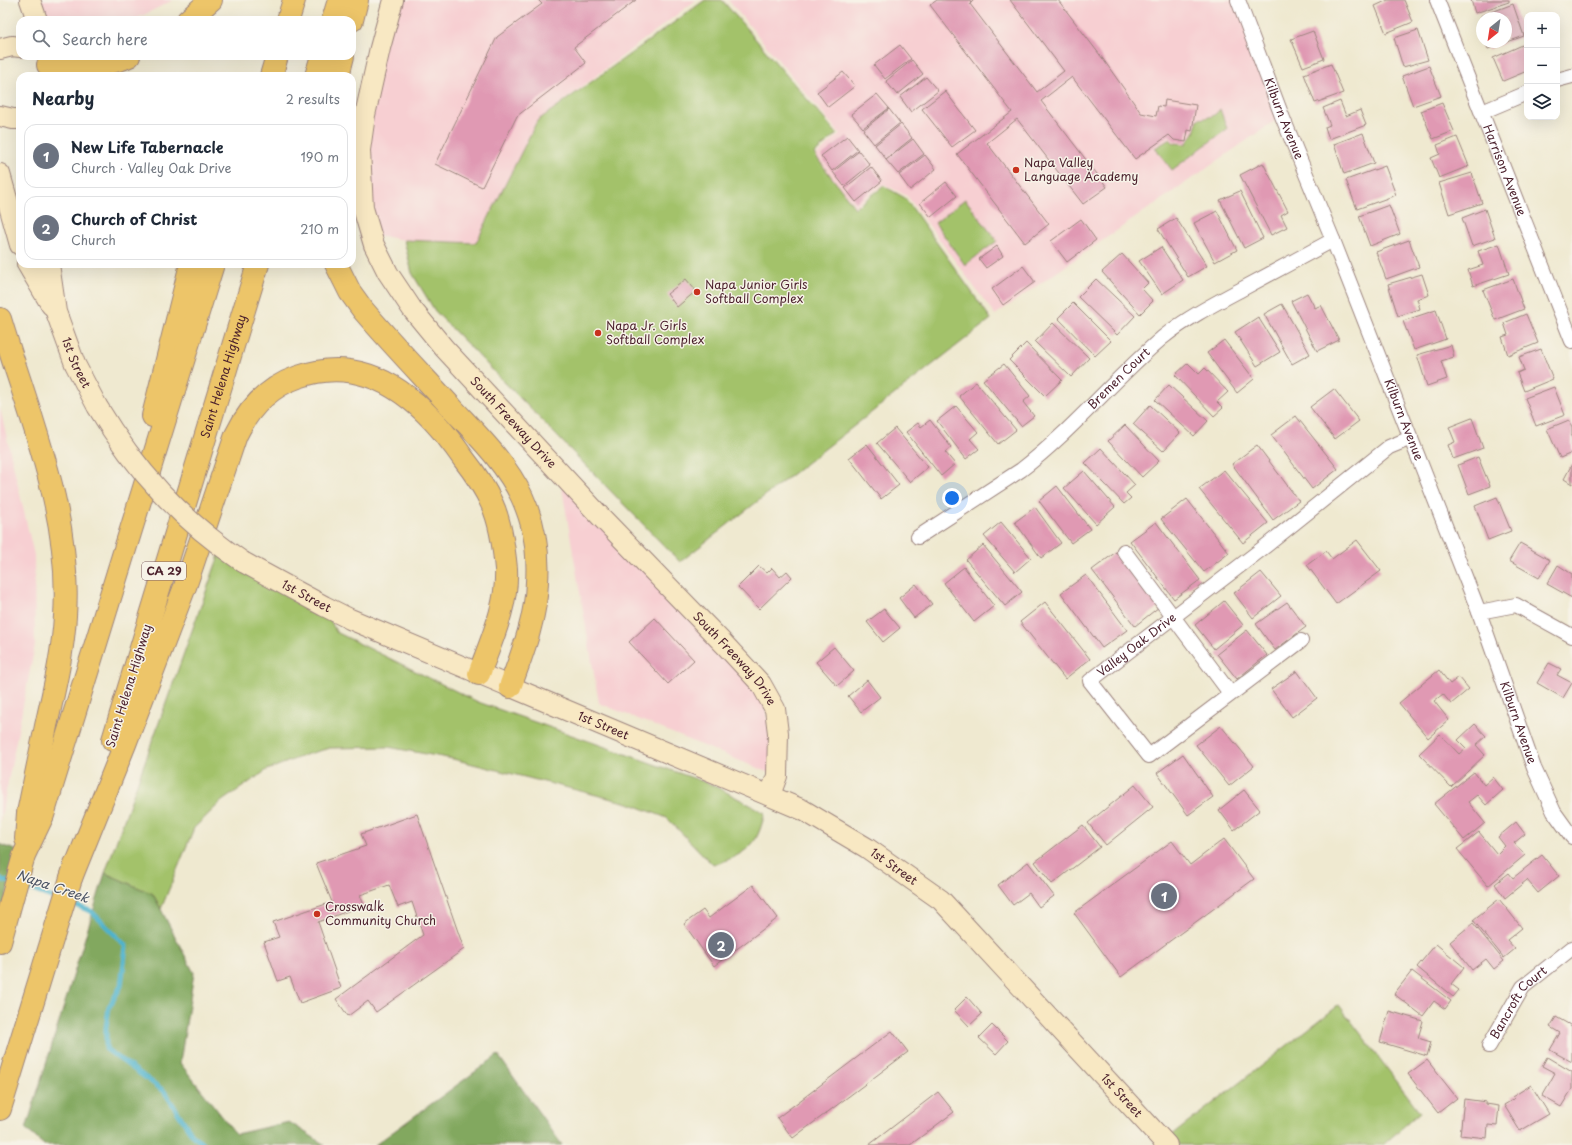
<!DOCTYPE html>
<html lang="en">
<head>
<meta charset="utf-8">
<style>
	body { margin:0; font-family:"Playpen Sans",sans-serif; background:#f6f6f7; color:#1f2937 }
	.controls { position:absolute; right:12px; top:12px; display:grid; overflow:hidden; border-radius:8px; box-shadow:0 4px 16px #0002 }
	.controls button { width:36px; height:36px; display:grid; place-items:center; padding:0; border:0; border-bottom:1px solid #e0e1e3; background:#fff; color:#1f2937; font:20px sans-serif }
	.compass { position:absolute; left:1476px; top:12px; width:36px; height:36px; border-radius:50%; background:#fff; box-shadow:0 4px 16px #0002; rotate:210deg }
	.you { position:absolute; left:952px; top:498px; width:14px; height:14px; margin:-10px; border:3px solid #fff; border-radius:50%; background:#1a73e8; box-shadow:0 0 0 6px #1a73e833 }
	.badge { display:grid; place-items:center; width:26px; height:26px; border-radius:50%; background:#d93025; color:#fff; font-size:13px; font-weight:700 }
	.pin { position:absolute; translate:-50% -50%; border:2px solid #fff; box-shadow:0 1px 4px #0006 }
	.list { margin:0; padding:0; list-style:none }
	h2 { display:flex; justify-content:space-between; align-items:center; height:52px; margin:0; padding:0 16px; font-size:17px }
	h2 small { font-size:13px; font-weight:400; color:#747a83 }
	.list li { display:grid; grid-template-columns:26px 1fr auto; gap:12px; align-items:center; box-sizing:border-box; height:64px; margin:0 8px 8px; padding:0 8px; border:1px solid #e0e1e3; border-radius:12px }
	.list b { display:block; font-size:15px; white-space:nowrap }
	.list p { margin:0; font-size:13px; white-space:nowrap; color:#747a83 }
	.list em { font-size:13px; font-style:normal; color:#747a83 }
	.icon { flex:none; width:22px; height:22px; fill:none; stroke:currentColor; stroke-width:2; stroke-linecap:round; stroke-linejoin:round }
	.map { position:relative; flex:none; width:1572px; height:1145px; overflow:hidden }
	.search { position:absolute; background:#fff; box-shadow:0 4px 16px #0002; left:16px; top:16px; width:340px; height:44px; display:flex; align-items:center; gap:10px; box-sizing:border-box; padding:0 14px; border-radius:12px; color:#747a83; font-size:15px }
	.panel { position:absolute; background:#fff; box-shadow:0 4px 16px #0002; left:16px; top:72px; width:340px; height:196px; border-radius:12px }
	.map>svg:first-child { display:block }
	.built { fill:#f7cfd2 }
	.green { fill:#a3c26b; stroke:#76704b }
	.forest { fill:#82a85f; stroke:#666445 }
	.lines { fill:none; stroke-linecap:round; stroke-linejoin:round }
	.stream { stroke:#4eb3cd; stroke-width:5 }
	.building { fill:#e099b3 }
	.street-casing { stroke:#9c847e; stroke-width:16 }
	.secondary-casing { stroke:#9c847e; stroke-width:22 }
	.highway-casing { stroke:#9c847e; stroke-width:24 }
	.street { stroke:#fff; stroke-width:14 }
	.secondary { stroke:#f8e8c3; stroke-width:20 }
	.highway { stroke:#edc569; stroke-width:22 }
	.secondary-bridge-casing { stroke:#9c847e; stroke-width:22; stroke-linecap:butt }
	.secondary-bridge { stroke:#f8e8c3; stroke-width:20 }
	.poi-dot { fill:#c8321e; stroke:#f7f3e8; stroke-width:1.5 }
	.labels { text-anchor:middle; stroke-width:3; stroke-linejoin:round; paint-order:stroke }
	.shield { fill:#f7f3e8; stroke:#7e5f64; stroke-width:1 }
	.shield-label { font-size:11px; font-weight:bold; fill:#4a1f2b }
	.street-label { font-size:12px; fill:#4a1f2b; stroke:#f7f3e8 }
	.poi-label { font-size:12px; fill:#4a1f2b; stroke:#f7f3e8; text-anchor:start }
	.water-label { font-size:13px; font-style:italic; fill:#4b5364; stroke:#f7f3e8 }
</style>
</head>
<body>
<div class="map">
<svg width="1572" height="1145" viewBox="0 0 1572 1145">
	<rect width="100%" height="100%" fill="#f7f3e8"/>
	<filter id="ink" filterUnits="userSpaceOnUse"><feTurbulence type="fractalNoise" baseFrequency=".025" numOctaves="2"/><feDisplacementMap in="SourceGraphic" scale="8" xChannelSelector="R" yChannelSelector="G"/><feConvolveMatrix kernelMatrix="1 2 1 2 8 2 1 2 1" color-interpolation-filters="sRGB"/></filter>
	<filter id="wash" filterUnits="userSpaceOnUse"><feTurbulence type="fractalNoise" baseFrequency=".012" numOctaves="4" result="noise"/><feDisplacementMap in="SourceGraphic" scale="16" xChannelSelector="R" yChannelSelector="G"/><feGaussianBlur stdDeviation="0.9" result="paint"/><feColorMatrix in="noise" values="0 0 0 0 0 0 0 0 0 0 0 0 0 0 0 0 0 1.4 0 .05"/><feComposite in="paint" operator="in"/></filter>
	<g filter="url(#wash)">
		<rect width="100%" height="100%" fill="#efe9d0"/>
		<path class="built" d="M30,0H173L134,20H37Z
			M393,0H696L537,121L476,243H465L404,240L370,234L363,208L380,48Z
			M728,0H1238L1282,116L995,315L907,196L884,184L855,206L816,156L840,134Z
			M0,408L34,555L35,645L0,822Z
			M559,471L761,684L777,776L599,703Z"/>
		<path class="green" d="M705,0H722L837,134L814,154L855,208L884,186L905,198L991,319L680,562L435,311L412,273L404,240L476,243L537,121Z
			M1220,109L1227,129L1172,170L1155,148L1170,139L1174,143L1186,144L1194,133L1198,119C1207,118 1215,117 1220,109Z
			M965,199L997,241L965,265L935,223Z
			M222,547L324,606L336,632L478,702L713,785L765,813C762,823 759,837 751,845C742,855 726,861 713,865L667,818L628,803L453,759L388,747L330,748L308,754L267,770L222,801L194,828L161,909L153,894L105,873Z
			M1339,1005L1420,1112L1383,1145H1179L1171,1136Z"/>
		<path class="forest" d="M0,844L17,851L0,922Z
			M105,873L153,894L194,973L180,1063L236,1134L289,1122L325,1145H44L26,1129Z
			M498,1055L562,1145H375Z"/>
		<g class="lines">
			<path class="stream" d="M0,879L12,883
				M21,886L59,900
				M68,903L91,911L126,946L121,986L109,1007L106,1027V1049L164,1091L193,1136L205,1145"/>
		</g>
		<g id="blocks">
			<path class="building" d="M538,0H636L574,47L586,63L517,116L482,187L435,164L497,37L542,4Z
				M937,0H974L970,4L1037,92L1064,71L1010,0H1058L1103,59L1141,113L1156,116L1158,106L1164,107L1165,100L1196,105L1192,131L1188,130L1186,142L1174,140L1169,135L1135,159L1072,77L1041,101L1107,187L1083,204L1017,119L987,143L1049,224L1025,243L957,154L1012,112L930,5Z
				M1388,0H1404L1413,22L1386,33L1375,6Z
				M1471,0H1509V2L1475,13Z
				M1513,4L1524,36L1488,49L1485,42H1506V18H1482L1481,16Z
				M1418,30L1428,60L1403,67L1394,38Z
				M1313,31L1324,59L1303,67L1291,39Z
				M1527,43V71L1503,81L1493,58Z
				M900,45L911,59L885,79L874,65Z
				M912,60L923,74L897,95L886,81Z
				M1331,64L1343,93L1315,103L1304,74Z
				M1429,66L1441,96L1413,106L1402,76Z
				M843,72L855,86L828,107L817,92Z
				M926,77L938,91L911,112L900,97Z
				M945,91L975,130L952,147L922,109Z
				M877,94L889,108L863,128L851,114Z
				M1340,101L1346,116L1360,110L1366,125L1329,139L1325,127L1330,125L1323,108Z
				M1442,103L1454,131L1433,139L1421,111Z
				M889,109L900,123L874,144L863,130Z
				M901,124L912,138L886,159L875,145Z
				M1363,133L1374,163L1344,174L1334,144Z
				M847,136L858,150L832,171L821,156Z
				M1457,137L1469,166L1439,178L1431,158L1440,154L1437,145Z
				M913,139L924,154L898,174L886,160Z
				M859,151L870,165L844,186L833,172Z
				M925,155L936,169L910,190L899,175Z
				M1263,163L1288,211L1281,215L1287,227L1271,235L1240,175Z
				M1385,166L1396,195L1357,209L1346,180Z
				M871,167L882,181L856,202L845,188Z
				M1472,173L1482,203L1449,214L1439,183Z
				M946,182L957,196L931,217L920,203Z
				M1240,191L1263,238L1244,248L1220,200Z
				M1389,205L1400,234L1370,246L1359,216Z
				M1485,209L1495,238L1472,246L1462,218Z
				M1217,211L1237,250L1215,262L1194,223Z
				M1176,218L1207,266L1188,277L1158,229Z
				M1081,219L1096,240L1067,262L1051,241Z
				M1409,240L1419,267L1386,279L1376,252Z
				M1499,244L1509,274L1473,286L1468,270L1483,265L1478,251Z
				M997,246L1003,256L986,268L979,259Z
				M1161,247L1183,280L1162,294L1139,261Z
				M1122,254L1148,283L1142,289L1153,301L1140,314L1102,272Z
				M1023,266L1035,282L1003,305L992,289Z
				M1422,274L1429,295L1417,299L1420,309L1398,316L1388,284Z
				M686,279L696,291L677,307L667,294Z
				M1096,279L1135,316L1117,335L1078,297Z
				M1513,279L1524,309L1495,320L1483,290Z
				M1307,293L1315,308L1321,305L1339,340L1317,351L1291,301Z
				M1073,303L1111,341L1095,356L1058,318Z
				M1282,304L1310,354L1292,364L1264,314Z
				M1436,310L1446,339L1414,350L1403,321Z
				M1526,314L1538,343L1508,355L1502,337L1508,335L1504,323Z
				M1258,317L1280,352L1257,366L1235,332Z
				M1053,323L1089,358L1071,377L1035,342Z
				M1224,340L1254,379L1237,393L1207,353Z
				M1026,343L1062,380L1045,396L1009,360Z
				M1451,345L1454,357L1441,361L1447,379L1427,386L1417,355Z
				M1541,349L1553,379L1524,391L1517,373L1524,370L1519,357Z
				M1188,363L1199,374L1205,368L1228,392L1217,402L1223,408L1214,416L1175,375Z
				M1004,364L1030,396L1023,402L1034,416L1021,426L983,380Z
				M976,382L1016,430L998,444L959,396Z
				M1169,385L1208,421L1194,436L1155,400Z
				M1554,387L1565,415L1536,426L1525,398Z
				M1334,389L1359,421L1335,439L1310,407Z
				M1150,405L1180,433L1163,451L1133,424Z
				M956,406L978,432L970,439L979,449L966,459L937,421Z
				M1296,416L1338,469L1312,489L1271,435Z
				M1472,418L1483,448L1453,459L1448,445L1455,442L1449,427Z
				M930,420L951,447L945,452L955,464L941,476L906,432L918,423L921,427Z
				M1569,420L1572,427V436H1571L1572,439V453L1560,458L1547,429Z
				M1125,425L1159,461L1142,477L1108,441Z
				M895,428L928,467L910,482L877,443Z
				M867,444L899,485L881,499L849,458Z
				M1257,445L1299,501L1273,520L1232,464Z
				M1101,448L1135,485L1126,493L1131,498L1124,504L1085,463Z
				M1478,457L1490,486L1469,494L1458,465Z
				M1572,464V484L1564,479Z
				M1224,470L1268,523L1243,543L1199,489Z
				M1084,471L1115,507L1096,524L1064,488Z
				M1057,486L1090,529L1071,543L1039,501Z
				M1497,497L1511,531L1488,540L1475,506Z
				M1187,499L1229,553L1204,572L1161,519Z
				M1035,507L1061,543L1041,558L1015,522Z
				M1001,522L1031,558L1015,572L984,536Z
				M1156,522L1200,580L1174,599L1130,541Z
				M1357,540L1381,571L1336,604L1307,565L1326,551L1332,559Z
				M1520,543L1550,560L1539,578L1509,561Z
				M983,545L1022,592L1005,606L966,560Z
				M1116,552L1159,607L1135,626L1092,570Z
				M1558,565L1572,574V598L1547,584Z
				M759,566L767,573L772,568L780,577L787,571L792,577L759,609L738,587Z
				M964,567L994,606L974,622L944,583Z
				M1261,572L1281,596L1253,618L1234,593Z
				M1086,575L1127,630L1102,648L1061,593Z
				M916,584L932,604L914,618L899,598Z
				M1224,601L1243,625L1214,649L1195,625Z
				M1045,602L1090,659L1065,679L1020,622Z
				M1287,602L1306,627L1275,650L1256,624Z
				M884,609L900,628L883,642L867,622Z
				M655,618L694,660L668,684L629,642Z
				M1247,630L1267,655L1237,679L1217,654Z
				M834,647L854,671L837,686L816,662Z
				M1549,663L1561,669L1557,675L1572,683L1563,698L1537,683Z
				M1439,670L1450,684L1459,677L1469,689L1451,704L1443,694L1434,701L1449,720L1428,738L1399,703Z
				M1297,671L1317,698L1292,717L1271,689Z
				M867,680L880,697L861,712L848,696Z
				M1475,724L1486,736L1476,745L1485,755L1451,787L1419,754L1440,734L1459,754L1466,748L1458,740Z
				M1221,726L1254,766L1229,786L1196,745Z
				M1183,754L1213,797L1188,815L1157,773Z
				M1474,772L1484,785L1493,777L1503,790L1486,805L1477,795L1468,802L1485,823L1464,840L1434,804Z
				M1135,785L1153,807L1106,845L1088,823Z
				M1244,790L1260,810L1234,830L1219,810Z
				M417,814L464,949L376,1012L368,1001L348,1016L336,999L423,935L412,902L398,907L389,885L360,895L364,905L318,922L341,988L300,1003L290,977L278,981L264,942L279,937L273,922L332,902L316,863L366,846L361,834Z
				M1516,822L1525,834L1514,843L1525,855L1488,886L1457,849L1479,832L1497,854L1505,846L1498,837Z
				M1083,825L1100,847L1052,884L1035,862Z
				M1224,839L1254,879L1121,977L1074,913L1172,841L1190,865Z
				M1542,855L1559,876L1538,893L1527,880L1505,898L1495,884L1509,873L1513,878Z
				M1028,862L1054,896L1039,907L1029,893L1013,905L998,885Z
				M753,885L778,918L714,966L684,924L703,910L709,918Z
				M1499,899L1522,928L1507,940L1515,949L1504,958L1473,920Z
				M1473,923L1504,961L1494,969L1486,959L1472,970L1450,942Z
				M1436,944L1464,967L1451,984L1459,990L1453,997L1417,967Z
				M1412,971L1451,1001L1445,1009L1434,1001L1423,1016L1394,994Z
				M967,997L982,1014L969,1026L954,1010Z
				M1389,1011L1423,1021L1418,1038L1431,1042L1427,1056L1380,1042Z
				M1556,1017L1572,1026V1062L1550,1050L1560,1033L1550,1027Z
				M992,1025L1008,1041L996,1054L979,1038Z
				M892,1031L908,1052L793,1138L777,1118Z
				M1547,1057L1572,1072V1089L1561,1107L1542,1096L1555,1073L1542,1066Z
				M1427,1060L1457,1098L1438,1113L1408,1074Z
				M1531,1085L1549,1114L1520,1131L1504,1105L1514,1099L1512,1097Z
				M938,1092L954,1112L910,1145H869Z
				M1464,1099L1486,1102V1104L1499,1106L1497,1126L1488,1125L1487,1138L1460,1135Z"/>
		</g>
	</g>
	<g filter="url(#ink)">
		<use href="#blocks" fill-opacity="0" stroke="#9c847e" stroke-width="1"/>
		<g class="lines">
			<g class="street-casing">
				<g id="street">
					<path id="s1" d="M1238,0L1282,116L1333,240L1479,612L1534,768L1554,812L1572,837"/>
					<path id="s2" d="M1437,0L1572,341"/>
					<path d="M1557,80L1572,76"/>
					<path d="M1482,112L1527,93"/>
					<path id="s3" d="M918,537L1021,470C1072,431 1113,380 1162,338C1187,318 1214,304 1242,289C1272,273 1303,256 1333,240"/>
					<path d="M1124,551L1230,693"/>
					<path d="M1479,612L1516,605L1572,636"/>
					<path id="s4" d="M1301,641L1149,756L1090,681L1267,545L1389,447L1411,438"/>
					<path id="s5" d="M1489,1046L1523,987L1572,948"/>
				</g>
			</g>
			<g class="secondary-casing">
				<g id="secondary">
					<path d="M30,0L37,20"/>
					<path id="s6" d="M393,0L380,48L365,115L360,150L363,208L374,245L388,273L412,309L444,348L600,516L724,644L761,684L775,709L778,733L777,776L770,795"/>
					<path d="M0,49L12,46L20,47"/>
					<path d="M0,116L13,119H20"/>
					<path d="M0,174L20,245"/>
					<path d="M27,264L51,305"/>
					<path id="s7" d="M49,264L56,312L75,364L97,406"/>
					<path id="s8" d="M243,562L324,606L350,619L803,810L867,848L941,900L1167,1145"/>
				</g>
			</g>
			<g class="highway-casing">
				<g id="highway">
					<path d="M188,20L211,0"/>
					<path d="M288,20L294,0"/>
					<path d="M333,20L339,0"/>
					<path d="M352,20L357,0"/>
					<path d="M48,65C75,65 105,68 129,56"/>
					<path d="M271,76L277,56"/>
					<path d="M316,76L322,56"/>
					<path d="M338,76L343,56"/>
					<path d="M336,264L350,292L363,310C392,344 423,376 453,409C478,436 506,463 522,497C534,523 539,553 537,582C536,619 522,654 510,687"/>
					<path d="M0,319C29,416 72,513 65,616C63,653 54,690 46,726C40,755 34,784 28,813L26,839"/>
					<path d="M153,416L191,264"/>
					<path id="s9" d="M113,740L258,264"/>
					<path d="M71,878L125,744L186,584L236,435C249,408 269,387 298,377C370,351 425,403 463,458C474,472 485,488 492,504C501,523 504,548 506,569C508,605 491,641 479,674"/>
					<path d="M0,942L24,855L43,815L213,264"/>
					<path d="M0,1109L75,865"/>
				</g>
			</g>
			<use href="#street" class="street"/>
			<use href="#secondary" class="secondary"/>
			<use href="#highway" class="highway"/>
			<g class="secondary-bridge-casing">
				<path id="secondary-bridge" d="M97,406C136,471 180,519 243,562"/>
			</g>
			<use href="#secondary-bridge" class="secondary-bridge"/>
		</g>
	</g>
	<g class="poi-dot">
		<circle cx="1016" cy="170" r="4"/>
		<circle cx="697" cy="292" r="4"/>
		<circle cx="598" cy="333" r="4"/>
		<circle cx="317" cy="914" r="4"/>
	</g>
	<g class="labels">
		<rect class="shield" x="142" y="562" width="44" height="18" rx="3"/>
		<g class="shield-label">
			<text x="164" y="575">CA 29</text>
		</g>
		<g class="street-label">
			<text dy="4" stroke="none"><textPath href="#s1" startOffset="127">Kilburn Avenue</textPath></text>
			<text dy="4" stroke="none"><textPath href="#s2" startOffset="183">Harrison Avenue</textPath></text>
			<text dy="4" stroke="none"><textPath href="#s7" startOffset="103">1st Street</textPath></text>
			<text dy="4" stroke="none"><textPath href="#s9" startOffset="380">Saint Helena Highway</textPath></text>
			<text dy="4" stroke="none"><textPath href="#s3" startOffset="257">Bremen Court</textPath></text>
			<text dy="4" stroke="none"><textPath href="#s1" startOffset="451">Kilburn Avenue</textPath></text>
			<text dy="4" stroke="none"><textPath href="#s6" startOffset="477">South Freeway Drive</textPath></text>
			<text dy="4" stroke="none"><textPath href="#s8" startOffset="72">1st Street</textPath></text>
			<text dy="4" stroke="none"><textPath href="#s4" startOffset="345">Valley Oak Drive</textPath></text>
			<text dy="4" stroke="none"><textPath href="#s6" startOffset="801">South Freeway Drive</textPath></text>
			<text transform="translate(129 686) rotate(-73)" y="4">Saint Helena Highway</text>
			<text dy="4" stroke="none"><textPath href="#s1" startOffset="775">Kilburn Avenue</textPath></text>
			<text dy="4" stroke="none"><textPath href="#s8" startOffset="396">1st Street</textPath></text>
			<text dy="4" stroke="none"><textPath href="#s8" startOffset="720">1st Street</textPath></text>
			<text dy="4" stroke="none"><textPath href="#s5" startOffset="53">Bancroft Court</textPath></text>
			<text dy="4" stroke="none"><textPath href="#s8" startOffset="1044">1st Street</textPath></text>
		</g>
		<g class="poi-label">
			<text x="1024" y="167">Napa Valley<tspan x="1024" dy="14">Language Academy</tspan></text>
			<text x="705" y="289">Napa Junior Girls<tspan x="705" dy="14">Softball Complex</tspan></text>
			<text x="606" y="330">Napa Jr. Girls<tspan x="606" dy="14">Softball Complex</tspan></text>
			<text x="325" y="911">Crosswalk<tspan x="325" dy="14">Community Church</tspan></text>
		</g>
		<g class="water-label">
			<text transform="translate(53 886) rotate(19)" y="5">Napa Creek</text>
		</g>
	</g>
</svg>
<div class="controls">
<button>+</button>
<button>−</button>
<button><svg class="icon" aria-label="layers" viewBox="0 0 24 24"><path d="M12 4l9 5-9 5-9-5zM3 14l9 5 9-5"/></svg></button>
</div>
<svg class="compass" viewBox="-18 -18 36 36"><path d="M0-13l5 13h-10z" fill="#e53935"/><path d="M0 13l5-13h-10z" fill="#747a83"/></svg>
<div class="you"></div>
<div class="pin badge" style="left:1164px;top:896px;background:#6b7280">1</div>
<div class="pin badge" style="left:721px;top:945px;background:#6b7280">2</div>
<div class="search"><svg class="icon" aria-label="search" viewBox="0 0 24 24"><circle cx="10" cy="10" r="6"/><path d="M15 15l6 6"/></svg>Search here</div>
<section class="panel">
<h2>Nearby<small>2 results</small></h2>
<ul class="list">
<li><span class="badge" style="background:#6b7280">1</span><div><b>New Life Tabernacle</b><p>Church · Valley Oak Drive</p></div><em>190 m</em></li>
<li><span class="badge" style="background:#6b7280">2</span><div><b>Church of Christ</b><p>Church</p></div><em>210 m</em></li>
</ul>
</section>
</div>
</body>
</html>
